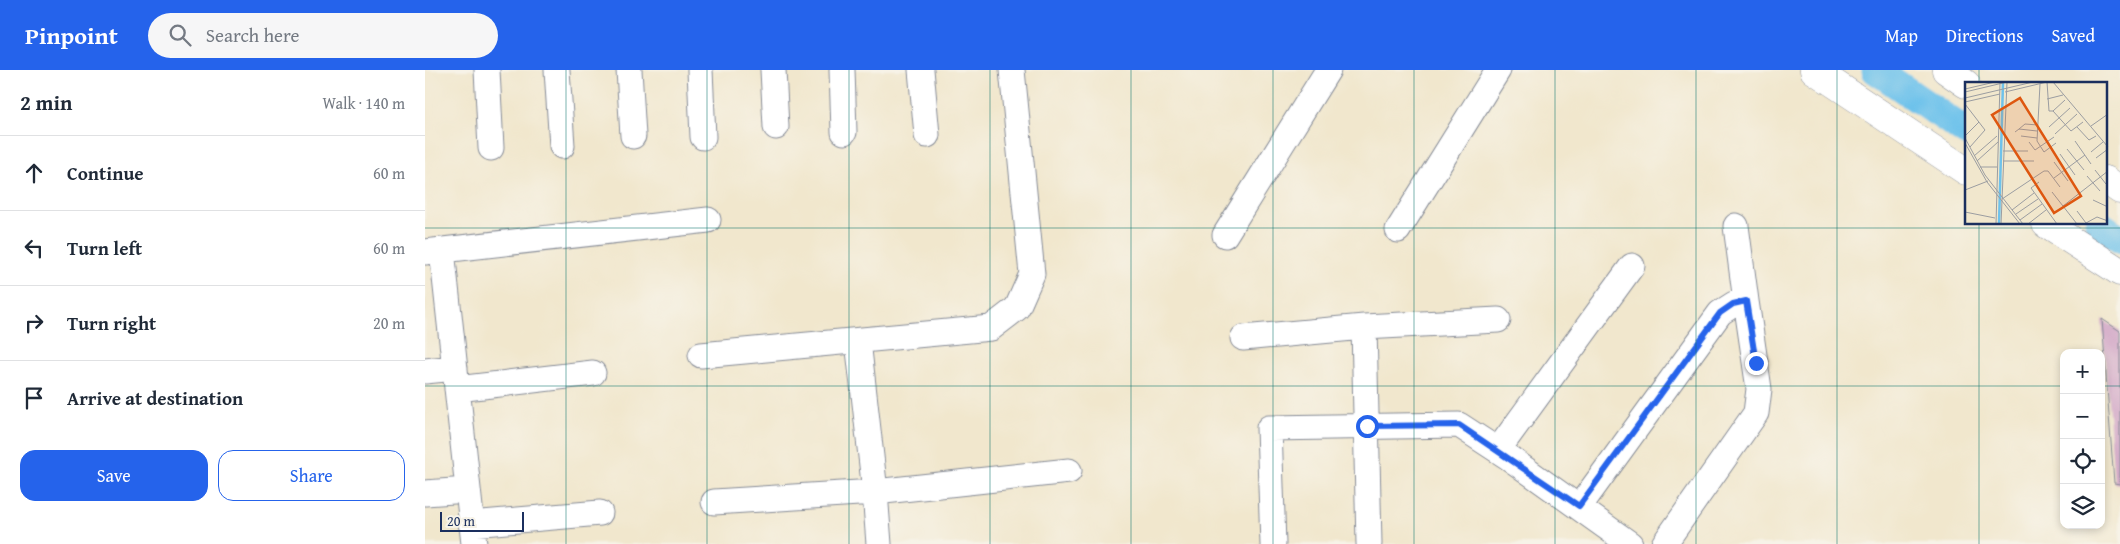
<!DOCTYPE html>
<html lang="en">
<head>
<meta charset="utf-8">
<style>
	body { margin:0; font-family:"Gentium Book Plus",serif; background:#f6f6f7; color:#1f2937 }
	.controls { position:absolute; right:15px; bottom:15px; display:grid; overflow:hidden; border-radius:10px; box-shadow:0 2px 8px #0003 }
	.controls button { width:45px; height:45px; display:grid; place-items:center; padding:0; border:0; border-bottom:1px solid #e0e1e3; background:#fff; color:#1f2937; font:25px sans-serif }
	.scale { position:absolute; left:15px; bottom:12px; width:84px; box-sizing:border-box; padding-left:5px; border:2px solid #1b2f5e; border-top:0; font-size:14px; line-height:18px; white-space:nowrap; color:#1b2f5e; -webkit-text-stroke:4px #f7f3e8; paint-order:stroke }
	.stop { position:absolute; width:15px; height:15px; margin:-11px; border:4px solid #2563eb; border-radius:50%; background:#fff }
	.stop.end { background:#2563eb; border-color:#fff; box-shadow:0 1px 5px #0008 }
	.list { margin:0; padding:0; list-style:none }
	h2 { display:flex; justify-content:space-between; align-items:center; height:65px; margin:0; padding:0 20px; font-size:21px }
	h2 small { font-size:16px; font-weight:400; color:#747a83 }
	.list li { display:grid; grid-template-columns:32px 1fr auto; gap:15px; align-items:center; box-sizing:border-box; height:75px; padding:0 20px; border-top:1px solid #e0e1e3 }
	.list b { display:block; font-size:19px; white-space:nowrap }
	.list em { font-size:16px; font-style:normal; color:#747a83 }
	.actions { display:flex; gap:10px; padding:15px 20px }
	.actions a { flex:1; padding:11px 0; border:1px solid #2563eb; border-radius:15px; text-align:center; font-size:18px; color:#2563eb }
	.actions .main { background:#2563eb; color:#fff }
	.icon { flex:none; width:28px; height:28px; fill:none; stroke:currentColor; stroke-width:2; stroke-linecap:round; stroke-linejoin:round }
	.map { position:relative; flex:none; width:1695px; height:474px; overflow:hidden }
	header { display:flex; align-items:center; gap:30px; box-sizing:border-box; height:70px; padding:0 25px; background:#2563eb; color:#fff }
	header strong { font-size:24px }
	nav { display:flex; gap:28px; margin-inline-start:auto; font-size:18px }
	.search { width:350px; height:45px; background:#f6f6f7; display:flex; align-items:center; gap:12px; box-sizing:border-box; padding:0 18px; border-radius:28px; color:#747a83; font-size:19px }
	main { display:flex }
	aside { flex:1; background:#fff }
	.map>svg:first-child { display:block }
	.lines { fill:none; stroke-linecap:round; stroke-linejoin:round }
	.canal { stroke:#6ec2eb; stroke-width:29 }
	.building { fill:#d1a6c6 }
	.minor-casing { stroke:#868b96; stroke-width:27 }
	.tertiary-casing { stroke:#868b96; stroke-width:29 }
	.minor { stroke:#fff; stroke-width:25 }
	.tertiary { stroke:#fff; stroke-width:28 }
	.route { stroke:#2563eb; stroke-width:6 }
	.grid { fill:none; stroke:#0f766e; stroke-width:1; stroke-opacity:0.55 }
	.inset-river { fill:none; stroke:#6ec2eb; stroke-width:2.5 }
	.inset-road { fill:none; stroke:#9b9da1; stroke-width:1 }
	.view { fill:#de5710; fill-opacity:0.15; stroke:#de5710; stroke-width:2.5 }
	.inset-edge { fill:none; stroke:#1b2f5e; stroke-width:2.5 }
</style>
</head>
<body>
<header>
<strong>Pinpoint</strong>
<div class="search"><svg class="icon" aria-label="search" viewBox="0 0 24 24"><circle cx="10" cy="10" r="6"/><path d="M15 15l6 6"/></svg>Search here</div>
<nav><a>Map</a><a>Directions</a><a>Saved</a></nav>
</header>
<main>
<aside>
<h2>2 min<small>Walk · 140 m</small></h2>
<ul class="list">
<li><svg class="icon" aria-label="ahead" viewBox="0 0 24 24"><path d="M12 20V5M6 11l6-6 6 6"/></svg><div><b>Continue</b></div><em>60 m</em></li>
<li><svg class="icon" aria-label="left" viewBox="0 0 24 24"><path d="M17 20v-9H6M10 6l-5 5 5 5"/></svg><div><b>Turn left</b></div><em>60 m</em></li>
<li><svg class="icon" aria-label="right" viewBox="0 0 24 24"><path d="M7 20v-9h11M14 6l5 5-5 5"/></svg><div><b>Turn right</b></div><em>20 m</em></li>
<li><svg class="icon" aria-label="arrive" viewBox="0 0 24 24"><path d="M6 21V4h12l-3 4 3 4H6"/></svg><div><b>Arrive at destination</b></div></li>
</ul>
<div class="actions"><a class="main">Save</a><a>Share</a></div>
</aside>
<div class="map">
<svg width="1695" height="474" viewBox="0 0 1695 474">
	<rect width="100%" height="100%" fill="#f7f3e8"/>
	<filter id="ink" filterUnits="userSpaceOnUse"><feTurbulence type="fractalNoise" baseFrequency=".02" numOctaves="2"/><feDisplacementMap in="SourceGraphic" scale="10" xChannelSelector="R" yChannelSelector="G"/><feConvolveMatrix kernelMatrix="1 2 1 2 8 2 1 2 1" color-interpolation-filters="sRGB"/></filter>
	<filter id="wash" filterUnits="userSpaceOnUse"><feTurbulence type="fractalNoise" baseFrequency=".0096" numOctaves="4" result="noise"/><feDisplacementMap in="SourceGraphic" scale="20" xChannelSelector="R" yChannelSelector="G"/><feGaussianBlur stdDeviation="1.12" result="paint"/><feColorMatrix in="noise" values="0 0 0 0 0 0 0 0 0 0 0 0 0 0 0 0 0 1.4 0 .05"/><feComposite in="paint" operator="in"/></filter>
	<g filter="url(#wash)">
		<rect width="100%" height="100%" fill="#f1e7cd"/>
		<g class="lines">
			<path class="canal" d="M1451,0L1541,62
				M1674,154L1695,169"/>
		</g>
		<g id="blocks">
			<path class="building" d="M1677,249L1695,261V414L1689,413Z"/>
		</g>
	</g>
	<g filter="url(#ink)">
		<use href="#blocks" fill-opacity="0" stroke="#868b96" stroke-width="1"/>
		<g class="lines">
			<g class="minor-casing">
				<path id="minor" d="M62,0L66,78
					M132,0L137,76
					M204,0L208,66
					M275,0L278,67
					M348,0L351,57
					M417,0L419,62
					M496,0L502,65
					M973,160L1073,0
					M800,165L903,0
					M17,180L49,474
					M0,182L283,150
					M818,268L939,257
					M433,271L450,422L454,474
					M276,285L566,258L592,238L607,204L587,0
					M0,301L30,298
					M32,319L168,303
					M1073,380L1207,196
					M0,423L43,420
					M289,432L450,422L644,401
					M1154,437L1295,243L1309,234L1321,231L1311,156
					M46,454L175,443
					M848,474L844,358L1034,355L1083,387L1205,474
					M944,474L939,257L1073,250
					M1239,474L1331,343L1334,319L1321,231"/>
			</g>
			<g class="tertiary-casing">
				<path id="tertiary" d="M1389,0L1541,101
					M1521,0L1541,14
					M1681,110L1695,120
					M1621,154L1695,202"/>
			</g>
			<use href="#minor" class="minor"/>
			<use href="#tertiary" class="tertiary"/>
		</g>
	</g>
	<g class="lines" filter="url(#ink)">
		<path class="route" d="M942,356L1034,355L1154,436L1295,243L1308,234L1321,231L1331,293"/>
	</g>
	<path class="grid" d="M141,0V474M282,0V474M424,0V474M565,0V474M706,0V474M848,0V474M989,0V474M1130,0V474M1271,0V474M1412,0V474M1554,0V14M1554,154V474M0,158H1695M0,316H1639M1676,316H1695"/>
	<g transform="translate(1540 12)">
		<rect width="142" height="142" fill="#f1e7cd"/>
		<path class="inset-river" d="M34,142L38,0"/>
		<path class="inset-road" d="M82,0L84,29H88L106,49L118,40M88,0L143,65M75,2L72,59L79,70L91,61M0,7L30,0M0,10L42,0M40,10L82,0M0,16L68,0M82,17L98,13M0,20L35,12M0,22L20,48L5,65M88,29L100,18M126,44L143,32M84,45L105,26M112,45L124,58L131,54M54,47L60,42L73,43M50,50L54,47L72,49M90,52L112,32M0,54L14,40M56,54L72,56M0,56L20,93L58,142M110,59L126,82M64,60L70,68L89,55M0,61L22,100L55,142M102,67L119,88M38,69H63M126,70L138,60M95,72L110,93M9,74L32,54M131,76L143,67M12,79L33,60M38,79H69M89,80L103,99M15,85H32M130,88L141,102M122,94L135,109M89,96L120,73M74,100L66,106L92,142M0,108L23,99M87,110L112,142M37,117L79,89H83L95,105M128,118L143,125M98,124L143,89M47,128L69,111M112,129L121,141L132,135L143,139M0,130L30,136M51,132L73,117M55,138L77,122M31,142L35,1M36,142L42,0M63,142L81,128"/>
		<path class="view" d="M55,16L116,114L89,131L27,33Z"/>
		<rect width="142" height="142" class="inset-edge"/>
	</g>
</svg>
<div class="controls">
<button>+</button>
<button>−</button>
<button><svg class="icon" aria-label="locate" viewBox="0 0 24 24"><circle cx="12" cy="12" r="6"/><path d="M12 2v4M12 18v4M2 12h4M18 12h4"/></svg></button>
<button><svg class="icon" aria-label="layers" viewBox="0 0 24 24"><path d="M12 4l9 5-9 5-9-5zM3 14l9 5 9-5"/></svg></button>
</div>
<div class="scale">20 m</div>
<div class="stop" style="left:942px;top:356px"></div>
<div class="stop end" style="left:1331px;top:293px"></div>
</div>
</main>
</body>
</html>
